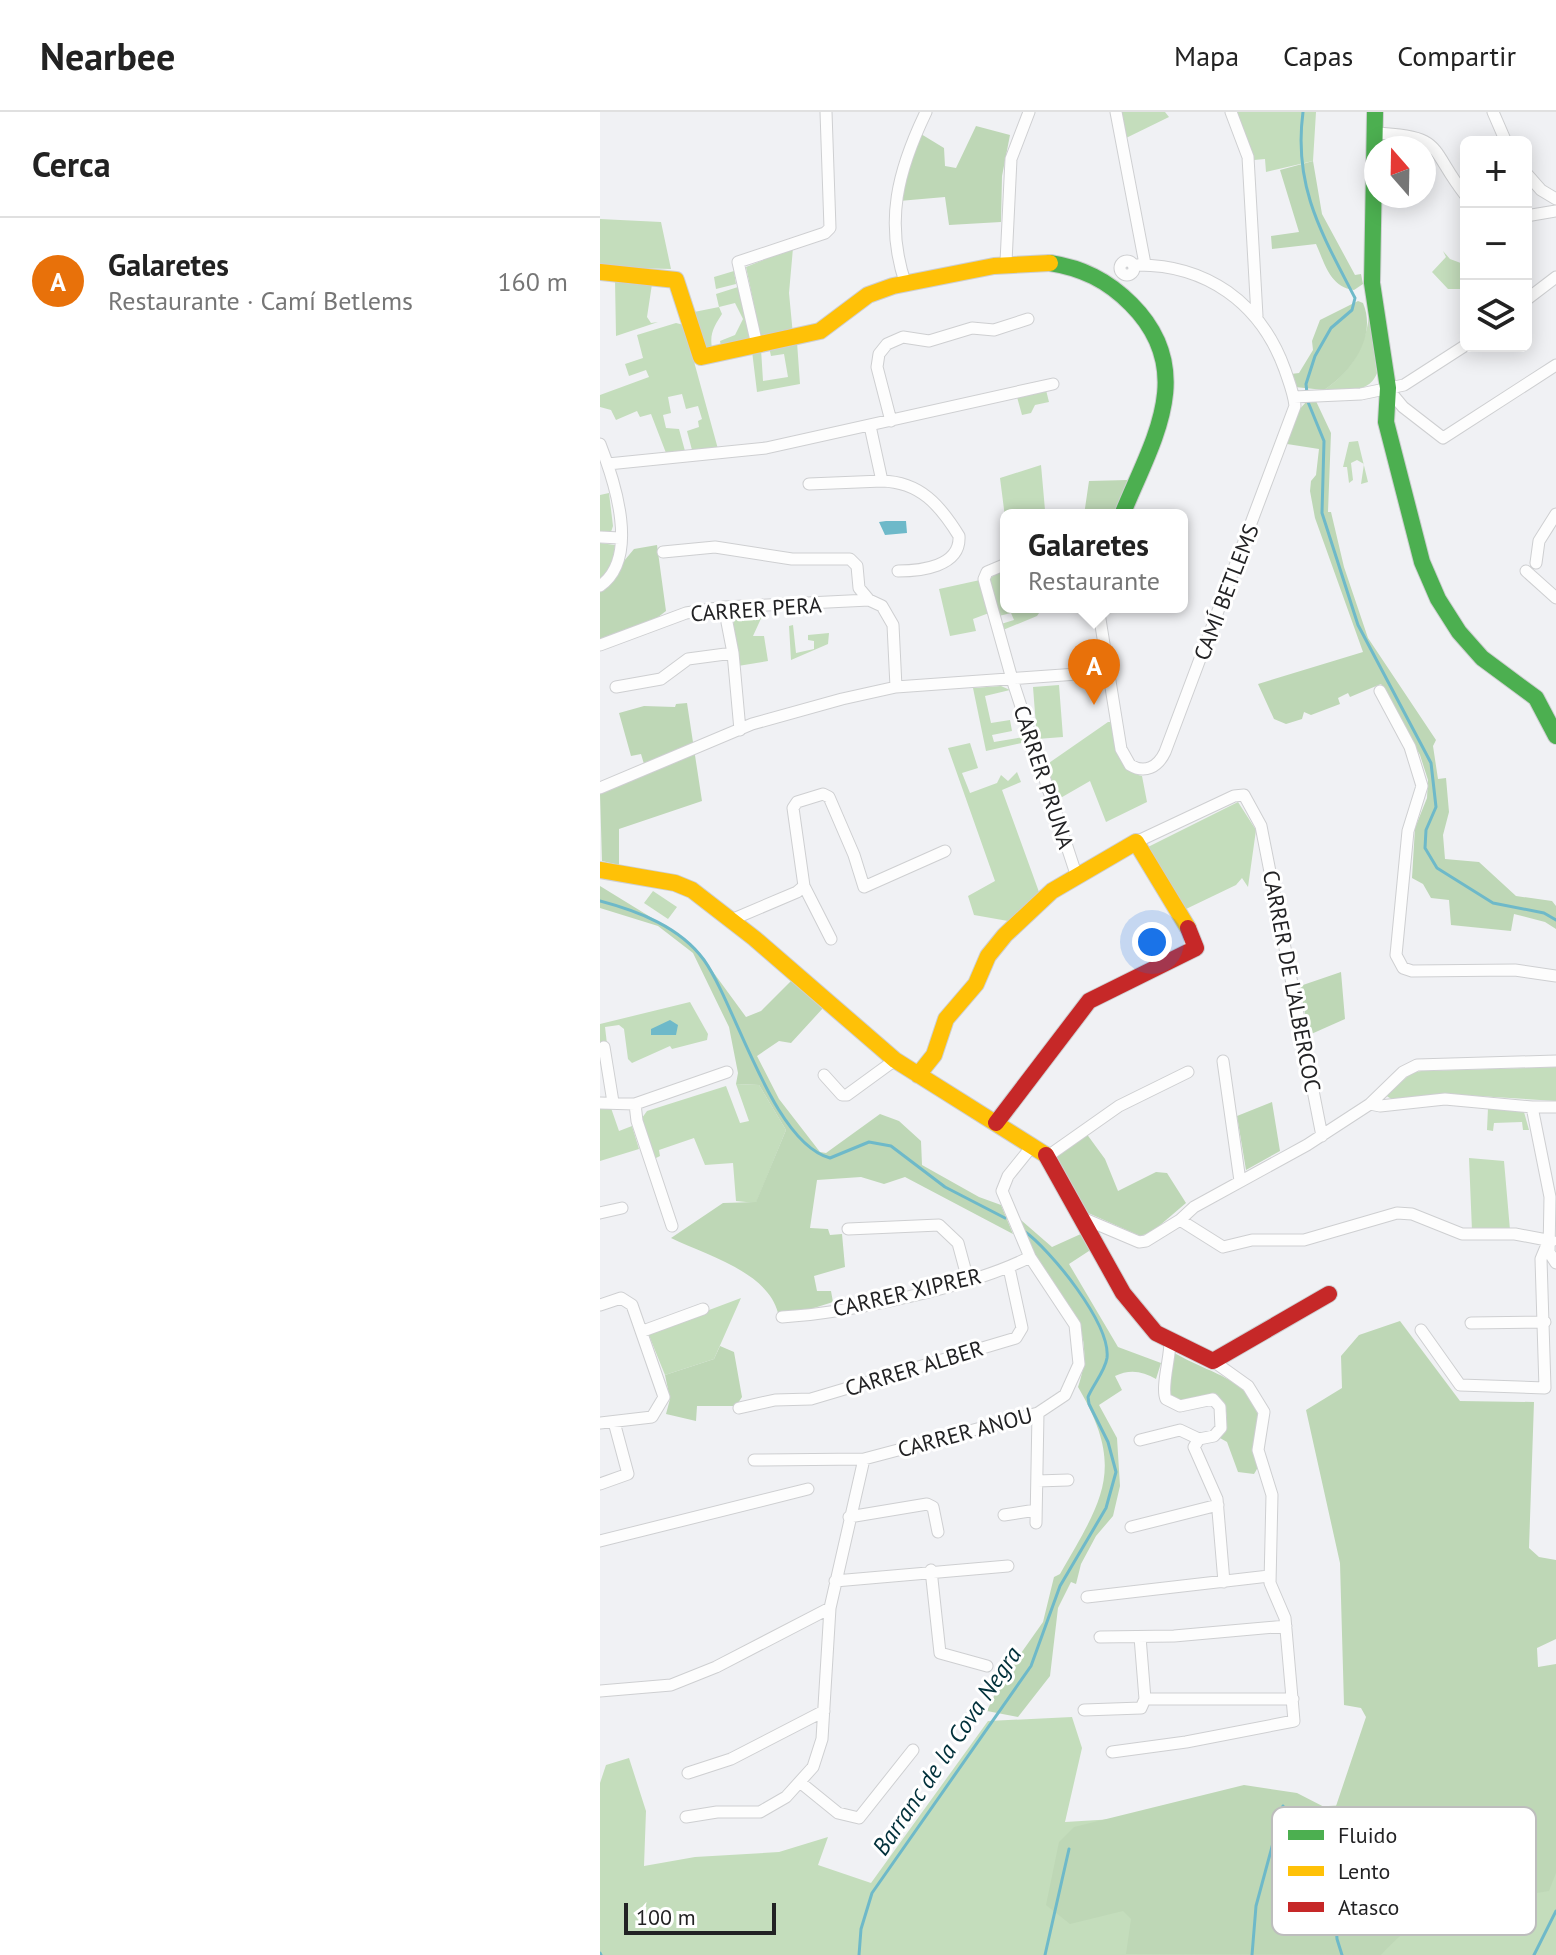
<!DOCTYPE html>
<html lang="es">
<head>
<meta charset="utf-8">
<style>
	body { margin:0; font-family:"PT Sans",sans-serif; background:#f2f2f2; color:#222 }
	.controls { position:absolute; right:24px; top:24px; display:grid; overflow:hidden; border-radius:12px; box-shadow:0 4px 20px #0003 }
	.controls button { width:72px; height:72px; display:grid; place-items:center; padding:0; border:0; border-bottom:2px solid #e0e0e0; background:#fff; color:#222; font:40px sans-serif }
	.compass { position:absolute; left:764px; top:24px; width:72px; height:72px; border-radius:50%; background:#fff; box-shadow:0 4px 20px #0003; rotate:340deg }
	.scale { position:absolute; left:24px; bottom:20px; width:152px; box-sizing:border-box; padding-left:8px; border:4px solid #222224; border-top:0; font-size:22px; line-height:28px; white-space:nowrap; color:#222224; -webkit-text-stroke:6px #fff; paint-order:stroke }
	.you { position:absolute; left:552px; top:830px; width:28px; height:28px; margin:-20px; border:6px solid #fff; border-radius:50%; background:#1a73e8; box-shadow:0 0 0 12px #1a73e833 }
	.badge { display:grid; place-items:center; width:52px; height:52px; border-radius:50%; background:#6a6a6d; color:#fff; font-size:26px; font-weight:700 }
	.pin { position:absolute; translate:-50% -66px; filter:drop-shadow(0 2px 4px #0008) }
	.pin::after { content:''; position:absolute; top:42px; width:28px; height:24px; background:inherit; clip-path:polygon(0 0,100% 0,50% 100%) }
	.popup { position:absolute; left:400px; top:397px; width:188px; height:104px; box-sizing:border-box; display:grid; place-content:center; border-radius:12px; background:#fff; filter:drop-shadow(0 2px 6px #0005); font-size:26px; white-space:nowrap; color:#767676 }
	.popup b { font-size:30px; color:#222 }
	.popup::after { content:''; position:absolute; left:50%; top:100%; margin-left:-16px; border:16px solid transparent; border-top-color:#fff }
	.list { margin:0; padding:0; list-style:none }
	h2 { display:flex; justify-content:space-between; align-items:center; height:104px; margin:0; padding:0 32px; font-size:34px }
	h2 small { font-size:26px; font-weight:400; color:#767676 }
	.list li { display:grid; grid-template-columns:52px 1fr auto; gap:24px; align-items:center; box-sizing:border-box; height:128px; padding:0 32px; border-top:2px solid #e0e0e0 }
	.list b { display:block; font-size:30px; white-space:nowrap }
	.list p { margin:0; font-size:26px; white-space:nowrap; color:#767676 }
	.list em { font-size:26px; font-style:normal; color:#767676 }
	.icon { flex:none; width:44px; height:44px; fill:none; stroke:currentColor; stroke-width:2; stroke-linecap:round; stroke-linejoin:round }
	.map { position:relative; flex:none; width:956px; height:1843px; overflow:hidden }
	header { display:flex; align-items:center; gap:48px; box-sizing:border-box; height:112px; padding:0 40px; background:#fff; border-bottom:2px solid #e0e0e0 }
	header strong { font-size:38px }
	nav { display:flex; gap:44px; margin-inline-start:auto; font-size:28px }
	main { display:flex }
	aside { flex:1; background:#fff }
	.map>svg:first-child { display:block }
	.green { fill:#c4ddbc }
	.forest { fill:#bed7b6 }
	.water { fill:#6eb9c9 }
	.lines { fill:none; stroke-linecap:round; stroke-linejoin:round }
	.stream { stroke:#6eb9c9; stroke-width:3 }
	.street-casing { stroke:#cecfd1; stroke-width:13 }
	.fast-casing { stroke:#cecfd1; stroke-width:18 }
	.slow-casing { stroke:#cecfd1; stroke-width:18 }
	.jam-casing { stroke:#cecfd1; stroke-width:18 }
	.street { stroke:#fdfdfd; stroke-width:11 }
	.fast { stroke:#4caf50; stroke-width:16 }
	.slow { stroke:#ffc107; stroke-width:16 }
	.jam { stroke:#c62828; stroke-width:16 }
	.labels { text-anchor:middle; stroke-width:6; stroke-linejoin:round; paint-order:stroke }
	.street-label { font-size:22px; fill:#222224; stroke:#fff }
	.water-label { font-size:24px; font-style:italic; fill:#00303a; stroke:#fff }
	.key { fill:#fff; stroke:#bdbdbd; stroke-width:2 }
	.key-label { font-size:22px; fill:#222224 }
</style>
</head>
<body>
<header>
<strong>Nearbee</strong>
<nav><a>Mapa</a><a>Capas</a><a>Compartir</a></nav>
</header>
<main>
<aside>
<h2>Cerca<small></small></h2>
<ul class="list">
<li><span class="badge" style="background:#e8710a">A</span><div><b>Galaretes</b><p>Restaurante · Camí Betlems</p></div><em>160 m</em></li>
</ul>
</aside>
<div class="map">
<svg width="956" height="1843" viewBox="0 0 956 1843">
	<rect width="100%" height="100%" fill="#f0f1f4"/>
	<path class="green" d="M520,0H565L569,5L524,27Z
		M635,0H716L713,49L666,60L665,47L654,48Z
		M0,107L61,110L71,157L0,155Z
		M193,136L189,181L193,223L161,226L146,155Z
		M843,139L850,147L866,153V177H848L832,160L846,145Z
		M134,159L136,172L116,177L114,165Z
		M15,168L52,172L47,205L51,211L58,210L16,224Z
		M138,175L144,189L150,228L121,234L120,229L135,223L143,207L135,191L119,195L122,202C116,212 109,220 112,236L104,237L94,200L119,195L116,182Z
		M769,204L777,261C769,283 744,277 724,278C751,260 765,236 769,204Z
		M76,211L84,213L118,337L92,338L87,319L99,315L98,309L102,307L98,294L86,297L82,282L68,285L71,301L63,303L66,316L79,317L85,339L66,341L51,302L40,305L37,299L16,308L11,298L0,295V283L49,265L46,258L29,264L25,252L43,246L37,223Z
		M197,230L200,272L157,280L152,239L161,237L163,269L188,265L184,242L171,244L169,235Z
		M446,278L449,290L435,293L431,301L422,303L417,285Z
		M758,329L768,370L761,372L764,352L757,348L751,351L753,368L749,371L747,355H743L749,330Z
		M441,353L445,398L476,399L475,403H445V398L405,405L400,366Z
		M9,381L13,414L11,420L0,421V383Z
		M0,431L15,433L13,453L0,470Z
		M406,457V495H443L437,504L403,518L401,512L414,508L411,501L399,504L388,467Z
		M380,468L389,501L373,507L376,519L350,524L339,477Z
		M132,497L164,500L153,524H164L168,549L138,554Z
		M193,513L196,541L214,537V529L208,528V523L229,521L228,532L191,548L189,514Z
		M459,573L463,625L437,627L433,575Z
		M401,574L410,578L385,584L391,611L410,608L412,619L392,623L394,630L424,625L426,630L386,639L373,576Z
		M508,610H511C516,634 515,657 542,664L547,690L506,710L490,669L457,688L446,653Z
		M370,631L378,656L362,661L370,681L397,671L401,663L408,669L417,660L421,670L402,678L439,780L408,809L374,803L368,784L395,769L348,636Z
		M638,690L656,718L648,775L642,766L636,773L586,797L548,735Z
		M53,779L77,795L68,807L44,791Z
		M90,890L108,922L107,928L72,937L70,934L32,951L28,947L24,917L19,913L5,915L7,932L0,933V912Z
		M956,955V989L846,982L793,988L785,983L812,961L821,959Z
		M136,972L159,973L186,1018L156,1091L136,1089L133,1051L105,1053L94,1026L59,1038L60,1044L54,1047L42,1006L47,999L126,974L140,1011L149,1009Z
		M11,996L19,1019L32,1014L39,1037L0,1049V997Z
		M888,996L924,1000L929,1018H923L922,1010L894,1011L893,1019L887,1018Z
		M869,1046L904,1049L910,1118L872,1119Z
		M141,1186L114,1247L65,1263L48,1221Z
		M472,1605L482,1636L465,1710L912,1683L956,1613V1843H0V1671L6,1653L29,1646L46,1699L44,1754L95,1745L179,1740L228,1725L218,1753L271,1771L388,1609Z"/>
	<path class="forest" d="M376,14L410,23L402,64L401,110L349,113L345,85L299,89L321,22L344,36L345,54L356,56Z
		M713,49L722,102L755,163L761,162L763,172L754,178C730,175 725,152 716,132L672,137L671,124L699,120L680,58Z
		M758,189L763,191C777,224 752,260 724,278L695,275L691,262L699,261L713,238L712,229L720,208Z
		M715,287L731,321L728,400H731L744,455L768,526L836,628L833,634L838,667L846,666L849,700L843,723L845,747L879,750L916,784L952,789L956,794V817L945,810L914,802L911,819L851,813L849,788L831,786L823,772L812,766L815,716L827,686L828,668L820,643L781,572L750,585L748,581L738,586L740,592L711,603L704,600L702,607L686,612L674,607L658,572L763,540L715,406L710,379L711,369L716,363L719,337L687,332L697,300L707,289Z
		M528,368L518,396L502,403H484L489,369Z
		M57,433L66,499L53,509L0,529V478L34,437Z
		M87,591L102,689L19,717V753L2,749L0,682L47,662L41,642L31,644L19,601L44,594L75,595L76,592Z
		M0,774L70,817L97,838L146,905L161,899L192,868L224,895L191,931L179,929L157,944L179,987L220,1040L226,1041L280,1002L299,1009L321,1029L322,1053L379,1085L401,1093L413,1122L305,1065L284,1072L261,1065L217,1068L210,1116L228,1117L230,1123L242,1122L245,1155L214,1164L217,1179H231L233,1190L198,1201H178C168,1160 106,1143 71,1126L123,1091L156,1090L186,1018L159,973L136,972L138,961L129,915L93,841L58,814L0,796Z
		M741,860L745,907L709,923L700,874Z
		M672,990L680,1039L646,1058L637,1004Z
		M486,1021L505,1047L518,1079L556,1060L567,1061L586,1091L552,1120L540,1124L486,1100L454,1045Z
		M415,1103L452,1135L483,1121L492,1137L469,1152L518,1235L561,1251L556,1267C543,1259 529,1257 515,1264L522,1278L499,1293L517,1326L520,1374L513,1404L496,1424L481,1452L476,1472L471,1470L458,1496L450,1564L418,1605L387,1599L400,1571L443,1510L454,1465L460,1462C503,1387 526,1357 478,1275C499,1214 463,1190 433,1142C426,1130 421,1116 415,1103Z
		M800,1209L860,1289L934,1290L929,1436L939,1445L956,1448V1527L937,1536L938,1555L956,1552V1761L949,1779L937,1781L928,1791C919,1789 911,1785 903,1783C858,1774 809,1812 781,1843L526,1842L531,1807L523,1799L470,1812L446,1793L459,1730L474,1715L644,1673L697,1681L734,1700L766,1605L761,1596L744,1593L740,1451L706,1298L742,1276L741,1244L759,1223Z
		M120,1234L134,1240L142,1285L136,1294H97L96,1309L66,1302L70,1287L65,1263L114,1247Z
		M573,1240C613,1265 662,1266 660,1325C660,1338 662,1351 654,1362L638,1360L627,1330L620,1326C632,1308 628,1295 613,1282L577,1289L568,1283Z"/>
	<path class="water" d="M286,409H306L307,421L285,423L279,410Z
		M70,908L78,913L76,923H51V917Z"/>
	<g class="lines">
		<path class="stream" d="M703,0C693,75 722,122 755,186L752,198L731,216L715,244L706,272L708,290L724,329L722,401L758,513L831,651L836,695L826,718L825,736L837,756L893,791L944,801L956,808
			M0,789C38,799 80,815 104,848C137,895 172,1030 230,1046L269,1030L291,1034L345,1075L405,1106
			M721,1700L731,1741L737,1827L742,1843
			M0,1841L1,1843
			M259,1843L261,1817L272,1781L431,1554L460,1474L506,1396L516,1360L508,1330L489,1292L488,1285C493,1273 505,1259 507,1246C511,1212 450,1137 424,1119
			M445,1843L469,1737
			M652,1843L656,1794L683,1694
			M934,1843L956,1799"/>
		<g class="street-casing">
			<path id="street" d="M516,0L545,152
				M631,0L648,45L657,204
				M893,0L906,30
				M775,21C846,24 828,36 866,84
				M926,61L941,78L956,87
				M926,104L956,99
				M520 156a7 7 0 1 1 14 0a7 7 0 1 1-14 0Z
				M406,150L411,47L429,0
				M306,173C284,110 298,58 326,0
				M926,188L956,165
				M157,233L138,150L225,121L230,116L226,0
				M788,277L803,295L843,326L956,253
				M694,285L761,282L804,273L866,233
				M291,309L277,255L279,242L287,232L303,225L329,229L372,216L394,218L428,207
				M270,314L282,369C320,370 340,393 359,424C361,455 320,459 298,459
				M0,332C15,370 40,446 0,474
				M8,352L166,336L453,272
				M209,372L282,369
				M0,425L20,426
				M63,440L115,435L192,447H250L257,454L259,476L269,488L282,494L293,513L296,575
				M936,451L939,429L956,402
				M406,452L387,460L384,467L412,567L476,762
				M926,459L956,486
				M124,495L133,541L140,618
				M498,495L521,637L530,653C545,662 558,655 565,640L695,294C694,282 689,270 685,258C661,191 606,151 533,153
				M0,533L86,501L124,495L269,488
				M16,575L61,567L88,547L133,541
				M780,579L810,635L822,674L808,719L796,843L803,856L812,859L915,858L956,864
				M0,676L152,612L242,587L296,575L477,562L489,560L504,547
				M536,730L634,684L644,683L661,714L722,1024
				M204,774L193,696L197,690L223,682L229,685L254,743L264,775L345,739
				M131,808L197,780L204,774L231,827
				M4,935L13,990
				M623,949L640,1069
				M224,963L242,983H247L295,948
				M0,991L35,992L127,960
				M35,992L37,1009L72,1114
				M770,992L803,960L817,953L956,949
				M932,995H956
				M448,1044L519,994L588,960
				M0,1101L22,1096
				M480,1105L539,1130L546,1129L580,1108L594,1095L707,1033L770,992L780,994L845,987L932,995L950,1085L949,1140L956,1151
				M580,1108L623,1135L652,1128H704L797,1101L812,1102L862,1122H915L952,1129
				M248,1117L339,1113L358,1131L368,1168
				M0,1193L21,1186L32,1193L64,1285L52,1305L0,1311
				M182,1205C248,1201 371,1175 430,1145
				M871,1211L945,1210
				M821,1218L860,1273L945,1276L941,1147L948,1130
				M43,1219L103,1197
				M570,1230C570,1246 561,1276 566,1287L580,1294L613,1287L620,1295L621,1316L614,1324L599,1327
				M139,1296L175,1288L211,1287L416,1226L422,1216L409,1156
				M540,1328L580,1318L599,1327L594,1335L617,1387L624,1470
				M154,1348L264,1347L438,1301L465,1283L479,1252L475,1213L430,1145L402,1079L408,1064L433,1033
				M437,1369L468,1368
				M0,1372L28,1362L14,1310
				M404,1403L436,1398
				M249,1405L327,1392L333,1395L338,1420
				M436,1411L438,1301
				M531,1415L618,1393
				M0,1429L208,1377
				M331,1458L340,1541L387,1554
				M235,1469L408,1454
				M487,1485L669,1464
				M500,1525L574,1524L686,1514
				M540,1525L545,1587H693
				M0,1579L71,1573L116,1555L230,1496
				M484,1598L541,1596L545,1587
				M512,1640L586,1630L694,1609L685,1506L670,1471L672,1383L658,1338L664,1300L648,1274L613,1249
				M88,1661L131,1647L224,1599
				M201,1671L238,1701L259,1706L313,1638
				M86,1705L117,1700H160L186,1685L213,1655L222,1627L230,1496L264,1347"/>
		</g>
		<g class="fast-casing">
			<path id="fast" d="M775,0L772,171L788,276L786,310L822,450L838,487L859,520L882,546L936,586L956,624
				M450,151C482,156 507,168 531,192C599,260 551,331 522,403"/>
		</g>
		<g class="slow-casing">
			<path id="slow" d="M0,160L76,168L101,245L220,219L268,183L293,174L394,154L450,151
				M0,758L75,771L92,778L154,826L295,948L446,1043
				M318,963L334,943L346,907L376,872L388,844L405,823L452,779L536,730L588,816"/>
		</g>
		<g class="jam-casing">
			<path id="jam" d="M396,1011L489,889L596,836L588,816
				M446,1043L523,1181L556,1221L613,1249L729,1182"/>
		</g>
		<use href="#street" class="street"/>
		<use href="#fast" class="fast"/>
		<use href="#slow" class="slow"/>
		<use href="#jam" class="jam"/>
	</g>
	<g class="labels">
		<g class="street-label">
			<text transform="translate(626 480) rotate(-69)" y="8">CAMÍ BETLEMS</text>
			<text transform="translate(156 497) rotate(-4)" y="8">CARRER PERA</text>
			<text transform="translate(444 665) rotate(72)" y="8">CARRER PRUNA</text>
			<text transform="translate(692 869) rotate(79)" y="8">CARRER DE L'ALBERCOC</text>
			<text transform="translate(307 1180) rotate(-13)" y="8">CARRER XIPRER</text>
			<text transform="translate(314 1256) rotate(-17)" y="8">CARRER ALBER</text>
			<text transform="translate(365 1320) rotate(-15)" y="8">CARRER ANOU</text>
		</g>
		<g class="water-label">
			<text transform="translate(347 1639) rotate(-56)" y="8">Barranc de la Cova Negra</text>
		</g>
	</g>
	<rect x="672" y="1695" width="264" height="128" rx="12" class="key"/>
	<rect x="688" y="1718" width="36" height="10" fill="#4caf50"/>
	<rect x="688" y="1754" width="36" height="10" fill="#ffc107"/>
	<rect x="688" y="1790" width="36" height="10" fill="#c62828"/>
	<g class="key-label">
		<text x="738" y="1731">Fluido</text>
		<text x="738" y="1767">Lento</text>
		<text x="738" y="1803">Atasco</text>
	</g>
</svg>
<div class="controls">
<button>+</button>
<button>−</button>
<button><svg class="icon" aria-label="layers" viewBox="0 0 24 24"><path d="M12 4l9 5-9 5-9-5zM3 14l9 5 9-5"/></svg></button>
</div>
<svg class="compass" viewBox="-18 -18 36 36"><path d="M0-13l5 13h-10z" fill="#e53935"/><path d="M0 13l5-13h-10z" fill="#767676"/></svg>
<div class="scale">100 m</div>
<div class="you"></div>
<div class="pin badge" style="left:494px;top:593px;background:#e8710a">A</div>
<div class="popup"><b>Galaretes</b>Restaurante</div>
</div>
</main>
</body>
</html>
